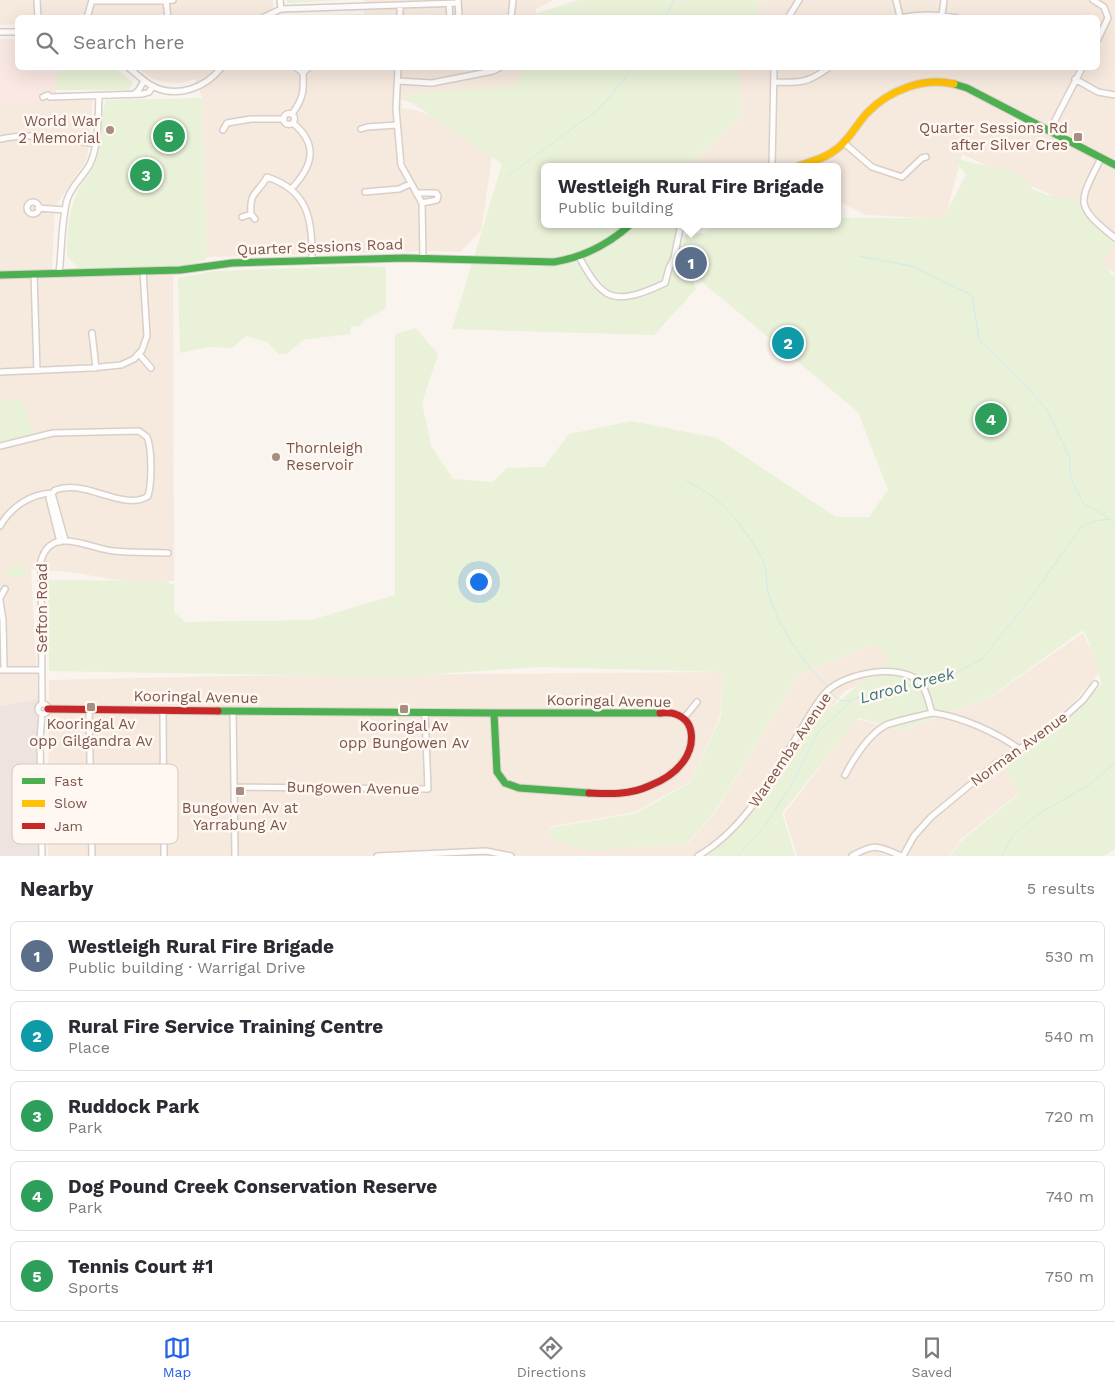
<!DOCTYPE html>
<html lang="en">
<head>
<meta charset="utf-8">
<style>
	body { margin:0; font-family:"Work Sans",sans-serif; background:#f7f7f7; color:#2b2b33 }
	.you { position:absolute; left:478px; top:581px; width:18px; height:18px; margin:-12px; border:4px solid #fff; border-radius:50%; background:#1a73e8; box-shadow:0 0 0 8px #1a73e833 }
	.badge { display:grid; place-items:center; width:32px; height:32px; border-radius:50%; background:#2563eb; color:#fff; font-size:16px; font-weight:700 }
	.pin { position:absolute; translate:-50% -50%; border:2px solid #fff; box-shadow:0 1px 5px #0006 }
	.popup { position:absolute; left:541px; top:163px; width:300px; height:65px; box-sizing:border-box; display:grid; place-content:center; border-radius:8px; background:#fff; filter:drop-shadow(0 1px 4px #0005); font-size:16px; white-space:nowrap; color:#7c7c81 }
	.popup b { font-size:19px; color:#2b2b33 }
	.popup::after { content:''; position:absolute; left:50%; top:100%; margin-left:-10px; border:10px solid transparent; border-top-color:#fff }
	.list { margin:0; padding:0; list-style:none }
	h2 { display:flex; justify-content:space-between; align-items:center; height:65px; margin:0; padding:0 20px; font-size:21px }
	h2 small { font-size:16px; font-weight:400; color:#7c7c81 }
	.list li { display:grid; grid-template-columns:32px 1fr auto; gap:15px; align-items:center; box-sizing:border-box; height:70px; margin:0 10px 10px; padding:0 10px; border:1px solid #e1e1e2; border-radius:8px }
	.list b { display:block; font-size:19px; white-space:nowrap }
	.list p { margin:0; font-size:16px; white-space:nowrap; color:#7c7c81 }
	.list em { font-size:16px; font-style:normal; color:#7c7c81 }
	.icon { flex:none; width:28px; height:28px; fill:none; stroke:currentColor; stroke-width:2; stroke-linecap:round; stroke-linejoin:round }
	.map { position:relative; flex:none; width:1115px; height:856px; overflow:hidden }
	.search { position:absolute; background:#fff; box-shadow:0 5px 20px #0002; left:15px; right:15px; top:15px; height:55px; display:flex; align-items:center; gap:12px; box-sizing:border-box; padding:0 18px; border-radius:8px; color:#7c7c81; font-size:19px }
	.sheet { height:465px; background:#fff }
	nav { display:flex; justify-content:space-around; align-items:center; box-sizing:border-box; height:70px; border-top:1px solid #e1e1e2; background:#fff; font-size:14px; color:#7c7c81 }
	nav a { display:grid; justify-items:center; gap:2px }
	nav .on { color:#2563eb }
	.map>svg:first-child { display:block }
	.residential { fill:#f6e9de }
	.commercial { fill:#fae8e2 }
	.industrial { fill:#ede4df }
	.education { fill:#f5ecf5 }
	.green { fill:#e9f1d8 }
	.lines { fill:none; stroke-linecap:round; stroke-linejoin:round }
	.stream { stroke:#cfeceb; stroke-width:1 }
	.street-casing { stroke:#d8cfca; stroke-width:8 }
	.fast-casing { stroke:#dbd0cc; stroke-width:9 }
	.slow-casing { stroke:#dbd0cc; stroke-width:9 }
	.jam-casing { stroke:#dbd0cc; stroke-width:9 }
	.street { stroke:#fefdfc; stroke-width:5 }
	.fast { stroke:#4caf50; stroke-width:7 }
	.slow { stroke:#ffc107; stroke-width:7 }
	.jam { stroke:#c62828; stroke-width:7 }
	.poi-dot { fill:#a88d83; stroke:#fff8f2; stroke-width:2 }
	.labels { text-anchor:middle; stroke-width:5; stroke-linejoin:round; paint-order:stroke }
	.poi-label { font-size:15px; fill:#7c564a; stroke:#fff8f2 }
	.street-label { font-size:15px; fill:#7c564a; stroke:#fff8f2 }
	.water-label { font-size:16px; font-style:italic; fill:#39777a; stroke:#fff8f2 }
	.key { fill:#fff8f2; stroke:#d8c7c0; stroke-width:1 }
	.key-label { font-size:14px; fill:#7c564a }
</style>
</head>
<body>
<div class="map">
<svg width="1115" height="856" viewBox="0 0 1115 856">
	<rect width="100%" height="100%" fill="#faf4ee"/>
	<path class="residential" d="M0,0H273V17L18,18L17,24L0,25Z
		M364,0H553L536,9V17L276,18L289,15L364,14Z
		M761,0H1115V273L1093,261L1113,236L1060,199L962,154L945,219L865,215L837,200V167H689L691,163L741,116L738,68H1098V18L754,17Z
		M138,68H537L509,99L415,103L401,100L402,108L416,110L453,124L494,144L481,231L460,252L431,251L207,257L202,98L195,79L181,83L163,82L153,79Z
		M93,100L87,159L55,207L52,267L53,278L173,274L174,581H124L70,572L31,569L38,699L0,706V102Z
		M1083,633L1101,671L1039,740L1001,762L1019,793L960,840L950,856H797L784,814L856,719L903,730L989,698Z
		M873,644L908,648L883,675L845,691L803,739L747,821L704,856H48L49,680L232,676L723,672L720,716L691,781L635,812L549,827L552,838L589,850L641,846L687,845L716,811L798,675Z"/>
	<path class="commercial" d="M0,39H17L18,68H29L30,72H56V103L0,104Z"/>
	<path class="industrial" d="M38,699V856H0V706Z"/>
	<path class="education" d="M29,68H63V72H30Z"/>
	<path class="green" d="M287,0H347L287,3Z
		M578,0H761L754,17H535V14Z
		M63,68H115L133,82L129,90H56V72H63Z
		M525,68H738L741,116L691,163L689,167H545V224H684L681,251L686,233H705L706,229L747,224H837V218H943L966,175L953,158L1020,174L1033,189L1047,195L1076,199L1077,203L1082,202L1087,215L1115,241L1102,262L1111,274L1115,276V849L1104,856H951L960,842L1019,794L1002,764L1040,742L1068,719L1102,684L1089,642L1083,630L988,698L902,730L858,718L782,813L795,856H706L725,841L796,736L891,659L873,644L798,675L715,811L686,845L641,846L589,851L552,839L550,828L637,813L691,782L721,716L723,672L539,667L393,677L49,671L48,580L165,581L174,585V612L185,622L311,620L395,595V334L416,328L438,354L422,403L431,446L453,479L492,482L507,468L544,467L569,434L632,421L717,438L836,517H869L888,490L858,412L690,272L696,289L654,335L452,329L502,164L400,95L513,86Z
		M202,98L207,257L205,260L183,267L78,268L67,256C67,233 68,212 78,191C83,180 94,170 97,158C104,139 99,118 106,100Z
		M357,266L386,267V308L365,320L359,326H351L350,334L303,340L287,354H279L267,342L246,336L232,348L208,347L180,353L178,278L214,271Z
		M22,400L35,436L0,444V401Z
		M6,566H26V576H6Z"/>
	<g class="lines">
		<path class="stream" d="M664,18L674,0
			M509,175L599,109L622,82L632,68
			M859,256L911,266L972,295L979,340L1022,381L1046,409L1070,458V476L1083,503L1108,518
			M686,480C697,487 710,494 721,503C733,514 754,543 762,558C768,570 765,583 769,595C780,630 803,662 828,687
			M923,684L950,676L982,659L1030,599L1081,527L1095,521L1110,519L1115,524
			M831,692L834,696L842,701L851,700
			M738,856L766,824L791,786L818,732L853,699L887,689L919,684
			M1002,856L1012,837L1035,816L1089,785L1115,763"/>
		<g class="street-casing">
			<path id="street" d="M37,0L38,18
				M280,0L281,9
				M458,0L459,18
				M896,0L900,17
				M1093,0L1104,7L1108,18L1098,39
				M92,1H166L173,0
				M166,1L168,18
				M449,4L450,18
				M942,15L944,0
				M87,18L92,0
				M262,18L281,9L458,3
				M400,18V5
				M511,18L513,0
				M788,18L799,0
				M899,18C919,14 938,14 957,18
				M0,32H18
				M129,68C137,74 144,82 154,87C178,98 205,88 221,68
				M297,68L303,73
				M398,68L396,109L401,165L422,203L423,258
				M1075,79L1098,92L1115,95
				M398,81L432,83L493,71L499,68
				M775,82C800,83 808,83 828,68
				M135,93L138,91L144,81
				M43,97L48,95L50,97L143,94L149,92L153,86
				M283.5 119a5.5 5.5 0 1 1 11 0a5.5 5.5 0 1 1-11 0Z
				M292,114C303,99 304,92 303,73L308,68
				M361,129L367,127L397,125
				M223,130L227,123L251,119H284
				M1050,130L1082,68
				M1,139C33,132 63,139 95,144
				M844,143L872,167L902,177L922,158L926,157
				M1101,158C1079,203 1073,204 1115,238
				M772,167L774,68
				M291,189C313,166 319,145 293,123
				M365,192L399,189L410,184
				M416,193H436L438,196L437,200L422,203
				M27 208a6 6 0 1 1 12 0a6 6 0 1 1-12 0Z
				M38,208L65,210
				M242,217L251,214
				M255,219L251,214C249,191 258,194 267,177C310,191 312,221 312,261
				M579,257C586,269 595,287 608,294C625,302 650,290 665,283L669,268L674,258L681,224
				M59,273C62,250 61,223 67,200C71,186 83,177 90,164C99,145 98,117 99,96
				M34,274L37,371
				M92,333L96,368
				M139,354L151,368
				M0,372L90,368L121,365L134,359L142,350L147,336L143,271
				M0,446L53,433L139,431L147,437C152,448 152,483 148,496C131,508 101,492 83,489C74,487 64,487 55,490L49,498L60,542
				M51,495L53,497L65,540
				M0,526C11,507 30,494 52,493
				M0,598L5,589
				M0,601L3,620L4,670
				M0,670H41
				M42,704L41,561C51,524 90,549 114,551C132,553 150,552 168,553
				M38 709a5 5 0 1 1 10 0a5 5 0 1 1-10 0Z
				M89,710L92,856
				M163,711L164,856
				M233,711L235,856
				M684,718L697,702
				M845,775C854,758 868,735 886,725C891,723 929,713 934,713C962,717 995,732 1018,748
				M234,787L428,789L425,714
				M42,856L40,739L42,714
				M377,856L486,851L511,856
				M698,856C745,829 771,778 799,733C807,720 815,704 826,692C845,673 897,663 919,681C926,687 929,704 932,713
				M852,856C875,843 878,846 901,856
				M903,856L914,836L931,817L994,765L1051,729L1083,700L1095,684"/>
		</g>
		<g class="fast-casing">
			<path id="fast" d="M954,84L967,88L1115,165
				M0,275L180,270L232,263L405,258L554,262C584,257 608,245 631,224
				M218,711L494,713L497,772L505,783L519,788L589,793
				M494,713H660"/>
		</g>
		<g class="slow-casing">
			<path id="slow" d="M796,167C810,162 826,158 838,148C850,138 857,124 867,113C889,90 924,77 954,84"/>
		</g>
		<g class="jam-casing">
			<path id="jam" d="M48,709L218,711
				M589,793C609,794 630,795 649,786C662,781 675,773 683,762C694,747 697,721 675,714C671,712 665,713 660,713"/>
		</g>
		<use href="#street" class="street"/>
		<use href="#fast" class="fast"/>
		<use href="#slow" class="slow"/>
		<use href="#jam" class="jam"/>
	</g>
	<g class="poi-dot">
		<circle cx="110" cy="130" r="5"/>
		<rect x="1073" y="132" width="10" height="10" rx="2.5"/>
		<circle cx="276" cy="457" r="5"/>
		<rect x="86" y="702" width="10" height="10" rx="2.5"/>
		<rect x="399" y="704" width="10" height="10" rx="2.5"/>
		<rect x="235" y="786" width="10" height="10" rx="2.5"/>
	</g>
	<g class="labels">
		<g class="poi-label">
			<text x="100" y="126" text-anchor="end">World War<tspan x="100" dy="17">2 Memorial</tspan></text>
			<text x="1068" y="133" text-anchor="end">Quarter Sessions Rd<tspan x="1068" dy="17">after Silver Cres</tspan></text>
			<text x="286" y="453" text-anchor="start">Thornleigh<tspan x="286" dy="17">Reservoir</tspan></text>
			<text x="91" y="729">Kooringal Av<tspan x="91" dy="17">opp Gilgandra Av</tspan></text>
			<text x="404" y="731">Kooringal Av<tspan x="404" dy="17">opp Bungowen Av</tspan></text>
			<text x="240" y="813">Bungowen Av at<tspan x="240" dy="17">Yarrabung Av</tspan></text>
		</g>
		<g class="street-label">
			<text transform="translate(320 247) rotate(-2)" y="5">Quarter Sessions Road</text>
			<text transform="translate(42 608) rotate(-90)" y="5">Sefton Road</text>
			<text transform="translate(196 697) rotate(1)" y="5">Kooringal Avenue</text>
			<text transform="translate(609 701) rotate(1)" y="5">Kooringal Avenue</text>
			<text transform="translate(1019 749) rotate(-36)" y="5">Norman Avenue</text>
			<text transform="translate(790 750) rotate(-56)" y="5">Wareemba Avenue</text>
			<text transform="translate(353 788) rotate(1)" y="5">Bungowen Avenue</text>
		</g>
		<g class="water-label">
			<text transform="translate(907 685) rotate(-15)" y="6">Larool Creek</text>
		</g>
	</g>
	<rect x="12" y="764" width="166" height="80" rx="8" class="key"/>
	<rect x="22" y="778" width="23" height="6" fill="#4caf50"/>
	<rect x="22" y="800" width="23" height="7" fill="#ffc107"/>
	<rect x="22" y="823" width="23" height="6" fill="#c62828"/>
	<g class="key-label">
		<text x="54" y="786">Fast</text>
		<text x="54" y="808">Slow</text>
		<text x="54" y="831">Jam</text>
	</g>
</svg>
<div class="you"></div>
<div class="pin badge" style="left:691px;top:263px;background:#5c6f8a">1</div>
<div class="popup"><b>Westleigh Rural Fire Brigade</b>Public building</div>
<div class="pin badge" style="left:788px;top:343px;background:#0f9aa8">2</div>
<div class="pin badge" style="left:146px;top:175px;background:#2e9e5b">3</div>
<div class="pin badge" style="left:991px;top:419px;background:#2e9e5b">4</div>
<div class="pin badge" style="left:169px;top:136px;background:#2e9e5b">5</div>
<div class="search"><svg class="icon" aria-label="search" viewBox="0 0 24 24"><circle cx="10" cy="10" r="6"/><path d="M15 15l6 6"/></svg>Search here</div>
</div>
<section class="sheet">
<h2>Nearby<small>5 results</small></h2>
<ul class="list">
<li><span class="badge" style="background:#5c6f8a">1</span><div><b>Westleigh Rural Fire Brigade</b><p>Public building · Warrigal Drive</p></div><em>530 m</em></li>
<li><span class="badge" style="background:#0f9aa8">2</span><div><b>Rural Fire Service Training Centre</b><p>Place</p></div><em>540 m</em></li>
<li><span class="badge" style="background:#2e9e5b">3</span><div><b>Ruddock Park</b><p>Park</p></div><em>720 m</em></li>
<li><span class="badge" style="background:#2e9e5b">4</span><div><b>Dog Pound Creek Conservation Reserve</b><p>Park</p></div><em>740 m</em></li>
<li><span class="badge" style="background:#2e9e5b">5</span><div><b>Tennis Court #1</b><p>Sports</p></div><em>750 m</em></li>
</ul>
</section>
<nav>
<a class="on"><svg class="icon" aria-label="map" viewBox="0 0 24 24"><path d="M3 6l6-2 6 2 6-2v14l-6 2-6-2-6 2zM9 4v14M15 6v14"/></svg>Map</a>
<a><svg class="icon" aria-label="directions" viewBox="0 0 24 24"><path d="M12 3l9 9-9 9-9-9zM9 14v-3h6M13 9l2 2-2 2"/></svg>Directions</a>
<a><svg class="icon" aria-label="saved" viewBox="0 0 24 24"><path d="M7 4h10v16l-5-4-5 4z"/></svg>Saved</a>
</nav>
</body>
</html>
